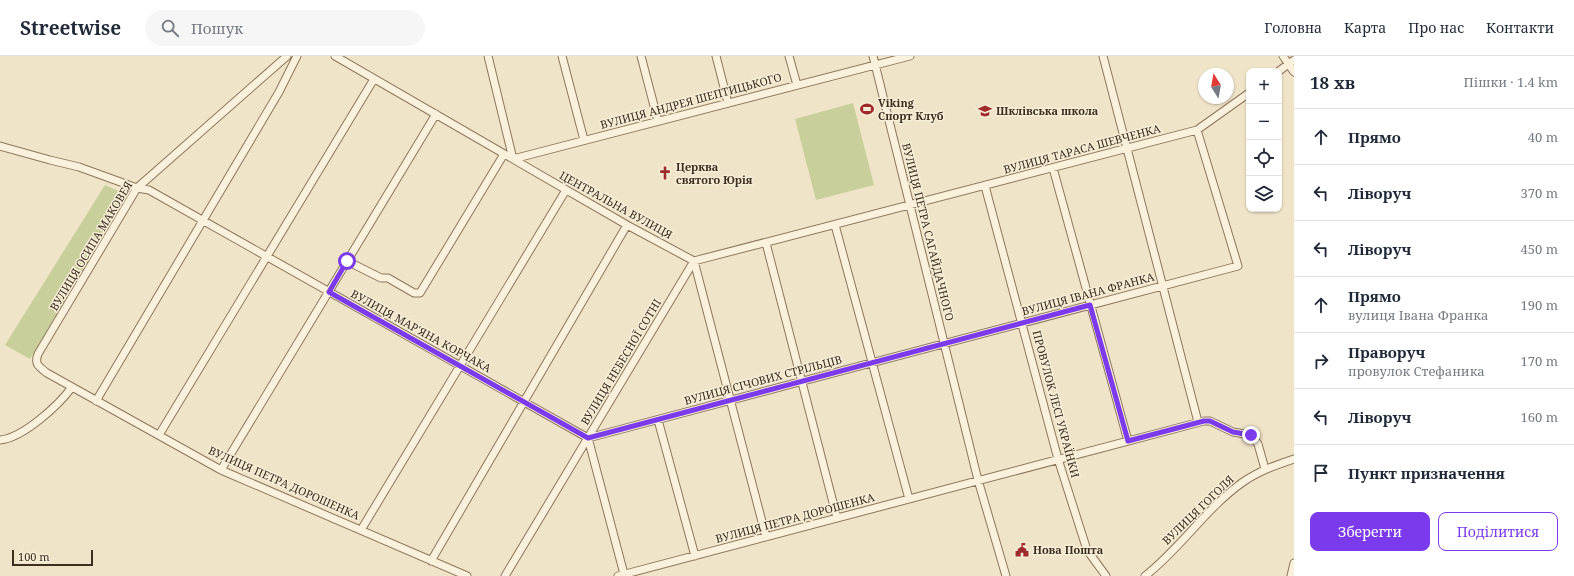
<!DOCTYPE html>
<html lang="uk">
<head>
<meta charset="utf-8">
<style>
	body { margin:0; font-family:"Noto Serif",serif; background:#f6f6f7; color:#1f2937 }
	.controls { position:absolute; right:12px; top:12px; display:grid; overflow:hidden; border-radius:8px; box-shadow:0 1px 3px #0004 }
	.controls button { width:36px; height:36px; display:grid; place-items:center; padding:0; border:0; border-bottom:1px solid #e0e1e3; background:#fff; color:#1f2937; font:20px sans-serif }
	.compass { position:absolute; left:1198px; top:12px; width:36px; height:36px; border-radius:50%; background:#fff; box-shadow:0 1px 3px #0004; rotate:349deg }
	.scale { position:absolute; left:12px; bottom:10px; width:81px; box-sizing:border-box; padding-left:4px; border:2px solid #3d2e20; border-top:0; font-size:11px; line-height:14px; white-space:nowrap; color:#3d2e20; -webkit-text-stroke:3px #f7eed8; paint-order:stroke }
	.stop { position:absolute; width:12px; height:12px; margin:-9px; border:3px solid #7c3aed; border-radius:50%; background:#fff }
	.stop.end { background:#7c3aed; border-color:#fff; box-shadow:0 1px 4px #0008 }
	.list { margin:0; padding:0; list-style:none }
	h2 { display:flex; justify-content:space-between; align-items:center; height:52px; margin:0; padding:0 16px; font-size:17px }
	h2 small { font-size:13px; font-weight:400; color:#747a83 }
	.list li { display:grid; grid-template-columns:26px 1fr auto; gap:12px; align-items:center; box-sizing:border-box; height:56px; padding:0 16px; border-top:1px solid #e0e1e3 }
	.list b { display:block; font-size:15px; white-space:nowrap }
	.list p { margin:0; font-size:13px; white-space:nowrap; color:#747a83 }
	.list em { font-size:13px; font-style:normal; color:#747a83 }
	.actions { display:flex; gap:8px; padding:12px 16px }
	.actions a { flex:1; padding:9px 0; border:1px solid #7c3aed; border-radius:8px; text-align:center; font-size:14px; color:#7c3aed }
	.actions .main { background:#7c3aed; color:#fff }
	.icon { flex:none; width:22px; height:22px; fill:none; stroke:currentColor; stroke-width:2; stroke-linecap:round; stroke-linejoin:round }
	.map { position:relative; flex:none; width:1294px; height:520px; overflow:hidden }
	header { display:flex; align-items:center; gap:24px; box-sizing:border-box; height:56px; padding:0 20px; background:#fff; border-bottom:1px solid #e0e1e3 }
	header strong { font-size:19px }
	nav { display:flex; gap:22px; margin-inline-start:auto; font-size:14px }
	.search { width:280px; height:36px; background:#f6f6f7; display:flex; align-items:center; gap:10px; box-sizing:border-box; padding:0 14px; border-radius:22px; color:#747a83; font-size:15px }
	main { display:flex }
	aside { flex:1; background:#fff }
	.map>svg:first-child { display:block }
	.green { fill:#c9cf9b }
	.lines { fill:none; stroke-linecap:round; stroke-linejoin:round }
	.minor-casing { stroke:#8d765c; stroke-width:9 }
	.minor { stroke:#faf1dc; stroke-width:7 }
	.route { stroke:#7c3aed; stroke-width:5 }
	.labels { text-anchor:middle; stroke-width:3; stroke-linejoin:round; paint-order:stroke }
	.street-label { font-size:11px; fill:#3d2e20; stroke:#f7eed8 }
	.poi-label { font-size:11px; font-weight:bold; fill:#3d2e20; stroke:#f7eed8; text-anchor:start }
</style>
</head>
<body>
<header>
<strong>Streetwise</strong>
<div class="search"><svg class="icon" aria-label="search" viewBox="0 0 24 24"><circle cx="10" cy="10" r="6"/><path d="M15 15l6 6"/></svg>Пошук</div>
<nav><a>Головна</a><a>Карта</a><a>Про нас</a><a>Контакти</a></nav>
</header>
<main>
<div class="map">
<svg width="1294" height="520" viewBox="0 0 1294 520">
	<rect width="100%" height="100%" fill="#f0e4c8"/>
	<path class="green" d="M853,47L874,129L816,144L795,63Z
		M105,129L128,139L30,303L5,289Z"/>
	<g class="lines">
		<g class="minor-casing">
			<path id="minor" d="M287,0L137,132L38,298C34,308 39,311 47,317L221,414L467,520
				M335,0L627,169L694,205L1197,74L1249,37
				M488,0L513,103L910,0
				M562,0L584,84
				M641,0L658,65
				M716,0L728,47
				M789,0L797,29
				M873,0L978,424L1006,520
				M1103,0L1198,366
				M1283,0L1294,16
				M1279,15L1294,4
				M0,90L50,104L79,111L137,132L149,134L588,382
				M1053,112L1128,385
				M985,130L1058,403L1087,494L1106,520
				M835,169L909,443
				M766,187L837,462
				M347,205L381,222H388L414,237H420L504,98
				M694,205L766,481
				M96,345L279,36L297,0
				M658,364L695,500
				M159,379L374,23
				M588,382L1238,210L1197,74
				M588,382L624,518
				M0,384C23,382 59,349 72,331
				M221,414L436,58
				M361,474L566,134
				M431,505L627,169
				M505,520L694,205
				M618,520L1204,365H1210L1233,376L1251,379L1258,388L1265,413
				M1145,520C1181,492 1206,452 1243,426C1259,415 1276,409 1294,403
				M1291,520L1294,507"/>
		</g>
		<use href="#minor" class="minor"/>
	</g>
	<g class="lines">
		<path class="route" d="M347,205L329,236L588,382L1090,249L1128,385L1204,365H1210L1233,376L1251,379"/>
	</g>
	<defs>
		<g id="stadium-bare" transform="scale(1.08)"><path d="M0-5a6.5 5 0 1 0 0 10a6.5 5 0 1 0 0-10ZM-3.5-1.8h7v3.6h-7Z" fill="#9e2a2b" stroke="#f7eed8" stroke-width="2.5" paint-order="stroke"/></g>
		<g id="school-bare" transform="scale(1.08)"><path d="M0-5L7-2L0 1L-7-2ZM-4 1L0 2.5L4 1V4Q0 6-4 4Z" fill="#9e2a2b" stroke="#f7eed8" stroke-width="2.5" paint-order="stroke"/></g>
		<g id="church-bare" transform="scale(1.08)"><path d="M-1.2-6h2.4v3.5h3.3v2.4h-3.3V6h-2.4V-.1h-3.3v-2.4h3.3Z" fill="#9e2a2b" stroke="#f7eed8" stroke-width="2.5" paint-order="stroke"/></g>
		<g id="civic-bare" transform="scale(1.08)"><path d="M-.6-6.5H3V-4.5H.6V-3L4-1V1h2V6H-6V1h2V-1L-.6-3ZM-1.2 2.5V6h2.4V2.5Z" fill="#9e2a2b" stroke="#f7eed8" stroke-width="2.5" paint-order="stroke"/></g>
	</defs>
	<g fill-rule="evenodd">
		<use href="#stadium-bare" x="867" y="53"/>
		<use href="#school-bare" x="985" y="55"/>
		<use href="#church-bare" x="665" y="117"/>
		<use href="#civic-bare" x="1022" y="494"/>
	</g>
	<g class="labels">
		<g class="street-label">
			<text transform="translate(691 45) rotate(-15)" y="4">ВУЛИЦЯ АНДРЕЯ ШЕПТИЦЬКОГО</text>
			<text transform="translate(1082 93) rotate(-15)" y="4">ВУЛИЦЯ ТАРАСА ШЕВЧЕНКА</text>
			<text transform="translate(616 149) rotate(29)" y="4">ЦЕНТРАЛЬНА ВУЛИЦЯ</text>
			<text transform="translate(928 176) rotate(76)" y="4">ВУЛИЦЯ ПЕТРА САГАЙДАЧНОГО</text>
			<text transform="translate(91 190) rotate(-59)" y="4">ВУЛИЦЯ ОСИПА МАКОВЕЯ</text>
			<text transform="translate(1088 238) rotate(-15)" y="4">ВУЛИЦЯ ІВАНА ФРАНКА</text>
			<text transform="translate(421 275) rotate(29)" y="4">ВУЛИЦЯ МАР'ЯНА КОРЧАКА</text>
			<text transform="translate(621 306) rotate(-59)" y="4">ВУЛИЦЯ НЕБЕСНОЇ СОТНІ</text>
			<text transform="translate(763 324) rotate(-15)" y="4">ВУЛИЦЯ СІЧОВИХ СТРІЛЬЦІВ</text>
			<text transform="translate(1056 348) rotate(75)" y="4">ПРОВУЛОК ЛЕСІ УКРАЇНКИ</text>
			<text transform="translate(284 427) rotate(24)" y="4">ВУЛИЦЯ ПЕТРА ДОРОШЕНКА</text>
			<text transform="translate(1198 454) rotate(-44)" y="4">ВУЛИЦЯ ГОГОЛЯ</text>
			<text transform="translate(795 462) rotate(-15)" y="4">ВУЛИЦЯ ПЕТРА ДОРОШЕНКА</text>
		</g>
		<g class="poi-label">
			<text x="878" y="51">Viking<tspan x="878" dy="13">Спорт Клуб</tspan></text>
			<text x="996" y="59">Шклівська школа</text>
			<text x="676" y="115">Церква<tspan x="676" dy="13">святого Юрія</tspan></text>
			<text x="1033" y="498">Нова Пошта</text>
		</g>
	</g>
</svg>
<div class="controls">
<button>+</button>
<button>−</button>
<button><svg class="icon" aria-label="locate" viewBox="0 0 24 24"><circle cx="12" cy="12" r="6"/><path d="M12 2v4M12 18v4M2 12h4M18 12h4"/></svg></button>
<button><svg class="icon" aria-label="layers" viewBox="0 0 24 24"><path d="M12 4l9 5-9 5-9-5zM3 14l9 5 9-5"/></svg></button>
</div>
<svg class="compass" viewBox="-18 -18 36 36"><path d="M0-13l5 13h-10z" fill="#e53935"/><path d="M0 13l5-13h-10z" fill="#747a83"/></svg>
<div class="scale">100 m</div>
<div class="stop" style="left:347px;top:205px"></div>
<div class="stop end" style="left:1251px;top:379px"></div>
</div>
<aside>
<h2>18 хв<small>Пішки · 1.4 km</small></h2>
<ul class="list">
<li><svg class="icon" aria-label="ahead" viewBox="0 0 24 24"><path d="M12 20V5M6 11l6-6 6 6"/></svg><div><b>Прямо</b></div><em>40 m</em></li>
<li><svg class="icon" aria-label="left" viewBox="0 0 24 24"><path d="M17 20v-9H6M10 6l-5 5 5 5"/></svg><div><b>Ліворуч</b></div><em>370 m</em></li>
<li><svg class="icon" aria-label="left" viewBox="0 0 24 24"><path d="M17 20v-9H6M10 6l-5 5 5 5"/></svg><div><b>Ліворуч</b></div><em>450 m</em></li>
<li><svg class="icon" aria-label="ahead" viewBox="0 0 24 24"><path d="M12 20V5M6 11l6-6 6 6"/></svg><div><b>Прямо</b><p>вулиця Івана Франка</p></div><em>190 m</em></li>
<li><svg class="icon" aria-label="right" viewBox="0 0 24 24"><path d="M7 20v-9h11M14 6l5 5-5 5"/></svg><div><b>Праворуч</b><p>провулок Стефаника</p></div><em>170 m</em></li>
<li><svg class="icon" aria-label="left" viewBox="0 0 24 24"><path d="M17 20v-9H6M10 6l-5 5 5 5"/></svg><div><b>Ліворуч</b></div><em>160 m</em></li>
<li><svg class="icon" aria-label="arrive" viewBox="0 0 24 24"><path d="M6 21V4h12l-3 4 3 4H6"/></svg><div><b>Пункт призначення</b></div></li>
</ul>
<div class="actions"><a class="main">Зберегти</a><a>Поділитися</a></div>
</aside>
</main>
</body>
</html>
